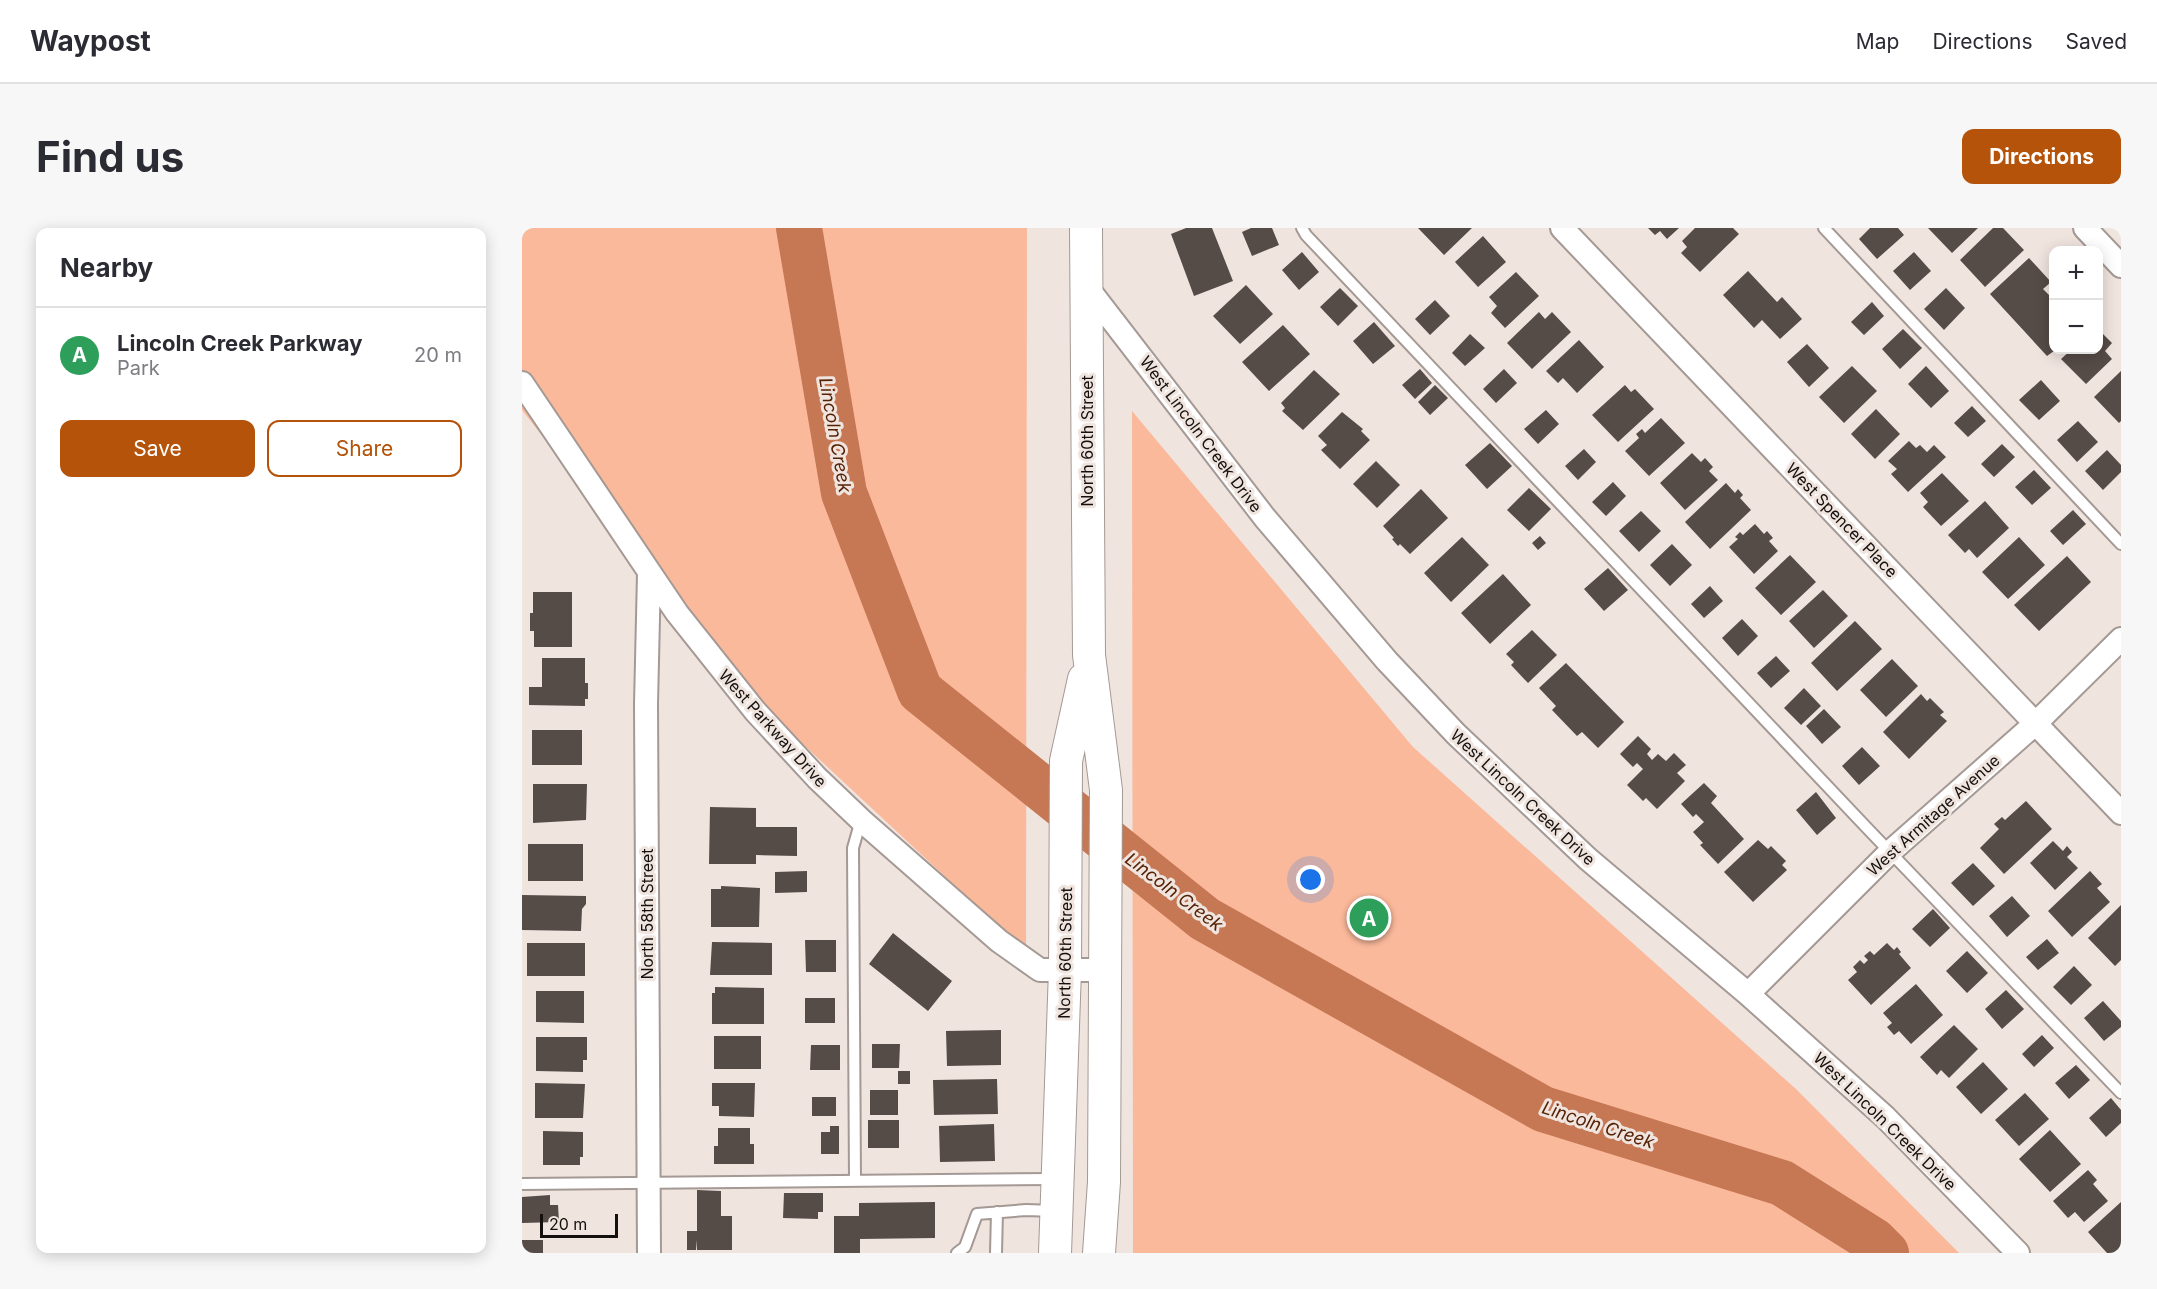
<!DOCTYPE html>
<html lang="en">
<head>
<meta charset="utf-8">
<style>
	body { margin:0; font-family:Inter,sans-serif; background:#f7f7f7; color:#2b2b33 }
	.controls { position:absolute; right:18px; top:18px; display:grid; overflow:hidden; border-radius:12px; box-shadow:0 3px 15px #0003 }
	.controls button { width:54px; height:54px; display:grid; place-items:center; padding:0; border:0; border-bottom:2px solid #e1e1e2; background:#fff; color:#2b2b33; font:30px sans-serif }
	.scale { position:absolute; left:18px; bottom:15px; width:78px; box-sizing:border-box; padding-left:6px; border:3px solid #13100e; border-top:0; font-size:16px; line-height:21px; white-space:nowrap; color:#13100e; -webkit-text-stroke:4px #f0e4df; paint-order:stroke }
	.you { position:absolute; left:789px; top:652px; width:21px; height:21px; margin:-15px; border:4px solid #fff; border-radius:50%; background:#1a73e8; box-shadow:0 0 0 9px #1a73e833 }
	.badge { display:grid; place-items:center; width:39px; height:39px; border-radius:50%; background:#b45309; color:#fff; font-size:20px; font-weight:700 }
	.pin { position:absolute; translate:-50% -50%; border:3px solid #fff; box-shadow:0 2px 6px #0006 }
	.list { margin:0; padding:0; list-style:none }
	h2 { display:flex; justify-content:space-between; align-items:center; height:78px; margin:0; padding:0 24px; font-size:26px }
	h2 small { font-size:20px; font-weight:400; color:#7c7c81 }
	.list li { display:grid; grid-template-columns:39px 1fr auto; gap:18px; align-items:center; box-sizing:border-box; height:96px; padding:0 24px; border-top:2px solid #e1e1e2 }
	.list b { display:block; font-size:22px; white-space:nowrap }
	.list p { margin:0; font-size:20px; white-space:nowrap; color:#7c7c81 }
	.list em { font-size:20px; font-style:normal; color:#7c7c81 }
	.actions { display:flex; gap:12px; padding:18px 24px }
	.actions a { flex:1; padding:14px 0; border:2px solid #b45309; border-radius:12px; text-align:center; font-size:21px; color:#b45309 }
	.actions .main { background:#b45309; color:#fff }
	.map { position:relative; flex:none; width:1599px; height:1025px; overflow:hidden; border-radius:12px }
	header { display:flex; align-items:center; gap:36px; box-sizing:border-box; height:84px; padding:0 30px; background:#fff; border-bottom:2px solid #e1e1e2 }
	header strong { font-size:28px }
	nav { display:flex; gap:33px; margin-inline-start:auto; font-size:21px }
	.intro { display:flex; align-items:center; justify-content:space-between; box-sizing:border-box; height:144px; padding:0 36px }
	h1 { margin:0; font-size:42px }
	.button { padding:15px 27px; border-radius:12px; background:#b45309; color:#fff; font-size:21px; font-weight:700 }
	main { display:flex; gap:36px; padding:0 36px }
	aside { flex:1; background:#fff; border-radius:12px; box-shadow:0 3px 15px #0003 }
	.map>svg:first-child { display:block }
	.green { fill:#fbb99b }
	.lines { fill:none; stroke-linecap:round; stroke-linejoin:round }
	.river { stroke:#c67753; stroke-width:46 }
	.building { fill:#554b47 }
	.lane-casing { stroke:#a49994; stroke-width:14 }
	.street-casing { stroke:#a49994; stroke-width:26 }
	.secondary-casing { stroke:#a49994; stroke-width:34 }
	.lane { stroke:#fff; stroke-width:10 }
	.street { stroke:#fff; stroke-width:22 }
	.secondary { stroke:#fff; stroke-width:32 }
	.labels { text-anchor:middle; stroke-width:6; stroke-linejoin:round; paint-order:stroke }
	.street-label { font-size:16px; fill:#13100e; stroke:#f0e4df }
	.water-label { font-size:18px; font-style:italic; fill:#552206; stroke:#f0e4df }
</style>
</head>
<body>
<header>
<strong>Waypost</strong>
<nav><a>Map</a><a>Directions</a><a>Saved</a></nav>
</header>
<div class="intro"><h1>Find us</h1><a class="button">Directions</a></div>
<main>
<aside>
<h2>Nearby<small></small></h2>
<ul class="list">
<li><span class="badge" style="background:#2e9e5b">A</span><div><b>Lincoln Creek Parkway</b><p>Park</p></div><em>20 m</em></li>
</ul>
<div class="actions"><a class="main">Save</a><a>Share</a></div>
</aside>
<div class="map">
<svg width="1599" height="1025" viewBox="0 0 1599 1025">
	<rect width="100%" height="100%" fill="#f0e4df"/>
	<path class="green" d="M0,0H505L504,724L211,451L0,182Z
		M610,183L891,519L1274,861L1437,1025H611Z"/>
	<g class="lines">
		<path class="river" d="M277,0L322,265L398,463L683,691L1021,881L1260,955L1352,1013L1364,1025"/>
	</g>
	<path class="building" d="M664,0H690L711,53L672,68L649,6Z
		M729,0H750L757,17L730,28L720,4Z
		M896,0H950L922,27Z
		M1126,0H1157L1145,11L1138,3L1133,7Z
		M1173,0H1211L1217,6L1178,44L1159,25L1165,19L1160,13Z
		M1348,0H1376L1382,7L1355,31L1337,11Z
		M1406,0H1456L1430,25Z
		M1471,0H1481L1502,22L1463,59L1438,32Z
		M961,8L984,34L956,59L933,34Z
		M780,24L797,44L777,62L760,42Z
		M1392,24L1409,43L1388,62L1371,43Z
		M1507,30L1529,54L1521,61L1532,72V123L1525,128L1468,66Z
		M1226,43L1255,74L1260,69L1280,91L1258,111L1240,92L1232,100L1201,67Z
		M994,44L1017,68L983,100L969,85L975,78L967,69Z
		M724,57L751,86L718,116L691,88Z
		M818,60L836,78L816,98L798,79Z
		M1424,60L1443,80L1422,102L1402,81Z
		M913,72L928,88L908,107L893,91Z
		M1350,74L1362,88L1342,107L1329,94Z
		M1017,84L1023,91L1030,84L1049,104L1010,141L985,115Z
		M852,94L873,118L851,136L831,113Z
		M761,97L788,126L747,163L720,134Z
		M1381,101L1400,120L1378,141L1360,121Z
		M1576,101L1590,115L1583,123L1590,131L1564,156L1539,131L1549,122H1576Z
		M948,106L963,120L943,138L930,125Z
		M1057,112L1082,139L1055,165L1041,150L1036,155L1024,143Z
		M1285,116L1307,140L1287,159L1265,134Z
		M1330,138L1355,163L1322,195L1297,169Z
		M1404,138L1427,163L1409,180L1386,156Z
		M898,141L910,155L893,171L880,157Z
		M982,141L995,155L974,175L961,161Z
		M792,142L818,166L781,202L760,183L763,180L759,175Z
		M1599,143V193L1597,195L1572,169Z
		M1519,152L1538,173L1517,192L1497,172Z
		M913,157L926,170L908,187L896,174Z
		M1103,157L1109,164L1113,161L1132,181L1096,214L1070,187Z
		M1450,178L1464,193L1446,209L1432,195Z
		M1354,181L1378,206L1353,231L1329,206Z
		M1024,182L1037,196L1016,216L1002,201Z
		M820,184L841,201L839,203L848,212L818,241L799,222L805,217L796,208Z
		M1139,190L1163,215L1127,248L1103,223L1117,210L1114,206L1120,201L1123,205Z
		M1556,193L1576,214L1555,234L1535,212Z
		M1387,213L1394,220L1398,217L1405,224L1412,217L1424,229L1386,264L1369,246L1375,241L1366,233Z
		M968,215L990,238L965,261L943,237Z
		M1480,216L1493,229L1472,249L1459,236Z
		M1062,221L1074,234L1056,252L1043,238Z
		M1585,222L1599,237V244L1581,262L1563,243Z
		M1170,225L1179,234L1183,230L1191,239L1187,243L1196,252L1163,282L1138,255Z
		M854,233L878,257L855,280L831,256Z
		M1512,242L1529,260L1510,277L1493,259Z
		M1420,245L1447,273L1419,298L1401,279L1406,274L1398,265Z
		M1091,254L1104,268L1084,288L1070,274Z
		M1204,255L1213,265L1216,261L1221,267L1218,270L1229,282L1188,321L1163,294Z
		M1007,260L1029,281L1007,303L985,282Z
		M899,261L926,290L888,326L878,316L876,318L870,311L872,310L861,298Z
		M1463,273L1487,300L1455,330L1447,321L1443,325L1426,307Z
		M1551,282L1564,296L1541,317L1528,303Z
		M1119,283L1139,303L1117,324L1097,303Z
		M1233,296L1242,306L1245,303L1251,310L1247,313L1256,323L1232,346L1207,319L1216,311L1213,309L1218,304L1221,307Z
		M1018,308L1024,315L1016,322L1010,315Z
		M940,309L967,337L929,374L902,345Z
		M1497,309L1523,337L1486,371L1460,344Z
		M1150,316L1170,337L1148,358L1128,337Z
		M1268,327L1294,354L1259,387L1233,360Z
		M1545,328L1569,354L1517,403L1492,377Z
		M1086,340L1106,362L1082,383L1062,361Z
		M981,346L1009,377L968,416L939,385Z
		M1188,358L1201,373L1182,390L1169,376Z
		M1301,362L1326,388L1292,420L1267,393Z
		M11,364H50V419H12V403H8V385H11Z
		M1220,391L1236,408L1216,428L1200,410Z
		M1333,393L1360,421L1315,463L1289,435Z
		M1010,402L1035,427L1006,455L989,437L992,434L984,426Z
		M1254,428L1268,443L1249,460L1235,445Z
		M20,430H63V455H66V471H63V478L7,477V459H20Z
		M1370,431L1396,458L1364,489L1338,462Z
		M1044,435L1102,494L1076,520L1060,504L1055,508L1030,482L1034,478L1017,460Z
		M1282,460L1299,478L1279,497L1262,480Z
		M1399,466L1405,473L1408,470L1422,484L1418,487L1425,493L1387,531L1361,504Z
		M1302,481L1319,499L1300,516L1284,498Z
		M10,502H60V537H10Z
		M1116,508L1129,521L1125,526L1130,532L1136,526L1144,533L1152,525L1164,537L1155,545L1163,553L1135,581L1124,570L1121,573L1105,557L1121,541L1115,535L1111,539L1098,526Z
		M1340,519L1358,538L1337,557L1320,538Z
		M1182,555L1195,568L1189,575L1222,611L1196,636L1178,617L1181,615L1171,604L1182,594L1174,586L1171,589L1159,576Z
		M11,556H65L64,592L11,595Z
		M1294,564L1314,590L1295,607L1274,582Z
		M1504,573L1530,601L1482,646L1458,620L1477,601L1472,596L1480,589L1483,592Z
		M188,579L234,580V599H275V628L234,627V636H187Z
		M1236,612L1246,621L1249,618L1264,633L1260,637L1265,642L1231,674L1202,644Z
		M1531,613L1541,623L1545,618L1550,624L1545,629L1556,640L1533,662L1508,635Z
		M6,616H61V653H6Z
		M1451,635L1473,658L1451,678L1429,655Z
		M285,643V664L253,665V644Z
		M1568,643L1580,656L1575,660L1588,674L1550,709L1526,683Z
		M199,658L238,660L237,699H189V661H199Z
		M0,667L64,668V676L60,681L59,703L0,702Z
		M1490,668L1508,688L1485,709L1467,688Z
		M1599,677V732L1593,738L1566,710Z
		M1411,681L1428,700L1408,719L1390,701Z
		M371,705L430,753L406,783L347,736Z
		M1525,711L1537,725L1516,742L1504,729Z
		M283,712H314V744H284Z
		M190,714L250,715V747H188Z
		M5,715H63V748H5Z
		M1365,715L1372,722L1375,719L1379,724L1377,726L1389,740L1349,777L1326,752L1335,744L1331,739L1338,732L1342,736L1346,732L1342,728L1348,723L1352,727Z
		M1445,723L1466,745L1445,765L1424,743Z
		M1552,738L1570,757L1549,777L1531,759Z
		M1394,756L1421,787L1389,816L1377,803L1372,807L1365,799L1370,795L1361,785Z
		M193,759L242,760V796H190V765H193Z
		M1484,762L1502,781L1480,801L1463,781Z
		M14,763H62V795L14,794Z
		M283,770H313V795H283Z
		M1581,773L1599,793V799L1582,813L1562,790Z
		M1432,797L1456,821L1427,850L1419,842L1415,847L1398,829Z
		M479,802V837L425,838L424,803Z
		M1520,807L1532,820L1512,839L1500,826Z
		M192,808H239V841H192Z
		M14,809H65V832H61V844L14,843Z
		M350,816H378L377,840H350Z
		M289,817H318V842H288Z
		M1461,834L1486,861L1459,886L1434,859Z
		M1554,837L1568,852L1547,871L1533,855Z
		M376,843H388V856H376Z
		M475,851L476,886L412,887L411,852Z
		M13,855L63,856L61,890H13Z
		M190,855H233L232,889L197,888V878H190Z
		M348,862H376V887H348Z
		M1503,865L1527,891L1497,918L1473,892Z
		M290,869H314V888H290Z
		M1589,870L1599,882V895L1584,909L1567,890Z
		M346,892H377V920H346Z
		M472,896L473,933L418,934L417,898Z
		M308,898H317V926H299V904H308Z
		M196,900H228V916H232V936H192V918H196Z
		M1528,902L1559,936L1528,964L1497,931Z
		M21,903L61,904V929H58V937H21Z
		M1566,942L1575,952L1571,956L1586,973L1562,994L1553,984L1546,990L1531,973Z
		M175,962L199,963V988H210V1022H175L174,1012V1022H165V1003H175Z
		M262,965H301V984H296V991L261,990Z
		M28,967V977H36L37,994L0,995V969Z
		M413,974V1010L338,1011V1025H312V988H337V975Z
		M1599,974V1025H1585L1566,1004Z
		M0,1012H21V1025H0Z"/>
	<g class="lines">
		<g class="lane-casing">
			<path id="lane" d="M780,0L784,7L1344,599L1599,865
				M1302,0L1599,316
				M333,952L331,620L339,592
				M0,956L534,951
				M435,1025L443,1019L455,986L504,982L533,983
				M474,1025L475,984"/>
		</g>
		<g class="street-casing">
			<path id="street" d="M1040,0L1599,585
				M1563,0L1599,38
				M564,58L743,290L865,433L934,506L1066,631L1226,766L1363,889L1496,1025
				M0,155L155,385L233,483L295,550L339,592L477,713L518,742H584
				M127,346L124,476L127,1025
				M1226,766L1368,624L1514,495L1599,411"/>
		</g>
		<g class="secondary-casing">
			<path id="secondary" d="M564,0L567,427L584,562L582,954L577,1025
				M533,1025L543,742L544,533L562,451"/>
		</g>
		<use href="#lane" class="lane"/>
		<use href="#street" class="street"/>
		<use href="#secondary" class="secondary"/>
	</g>
	<g class="labels">
		<g class="street-label">
			<text transform="translate(679 206) rotate(53)" y="6">West Lincoln Creek Drive</text>
			<text transform="translate(565 213) rotate(-90)" y="6">North 60th Street</text>
			<text transform="translate(1320 292) rotate(46)" y="6">West Spencer Place</text>
			<text transform="translate(251 500) rotate(48)" y="6">West Parkway Drive</text>
			<text transform="translate(1001 569) rotate(43)" y="6">West Lincoln Creek Drive</text>
			<text transform="translate(1411 587) rotate(-42)" y="6">West Armitage Avenue</text>
			<text transform="translate(125 686) rotate(-90)" y="6">North 58th Street</text>
			<text transform="translate(543 725) rotate(-89)" y="6">North 60th Street</text>
			<text transform="translate(1363 893) rotate(44)" y="6">West Lincoln Creek Drive</text>
		</g>
		<g class="water-label">
			<text transform="translate(313 207) rotate(80)" y="6">Lincoln Creek</text>
			<text transform="translate(652 664) rotate(37)" y="6">Lincoln Creek</text>
			<text transform="translate(1076 897) rotate(18)" y="6">Lincoln Creek</text>
		</g>
	</g>
</svg>
<div class="controls">
<button>+</button>
<button>−</button>
</div>
<div class="scale">20 m</div>
<div class="you"></div>
<div class="pin badge" style="left:847px;top:690px;background:#2e9e5b">A</div>
</div>
</main>
</body>
</html>
